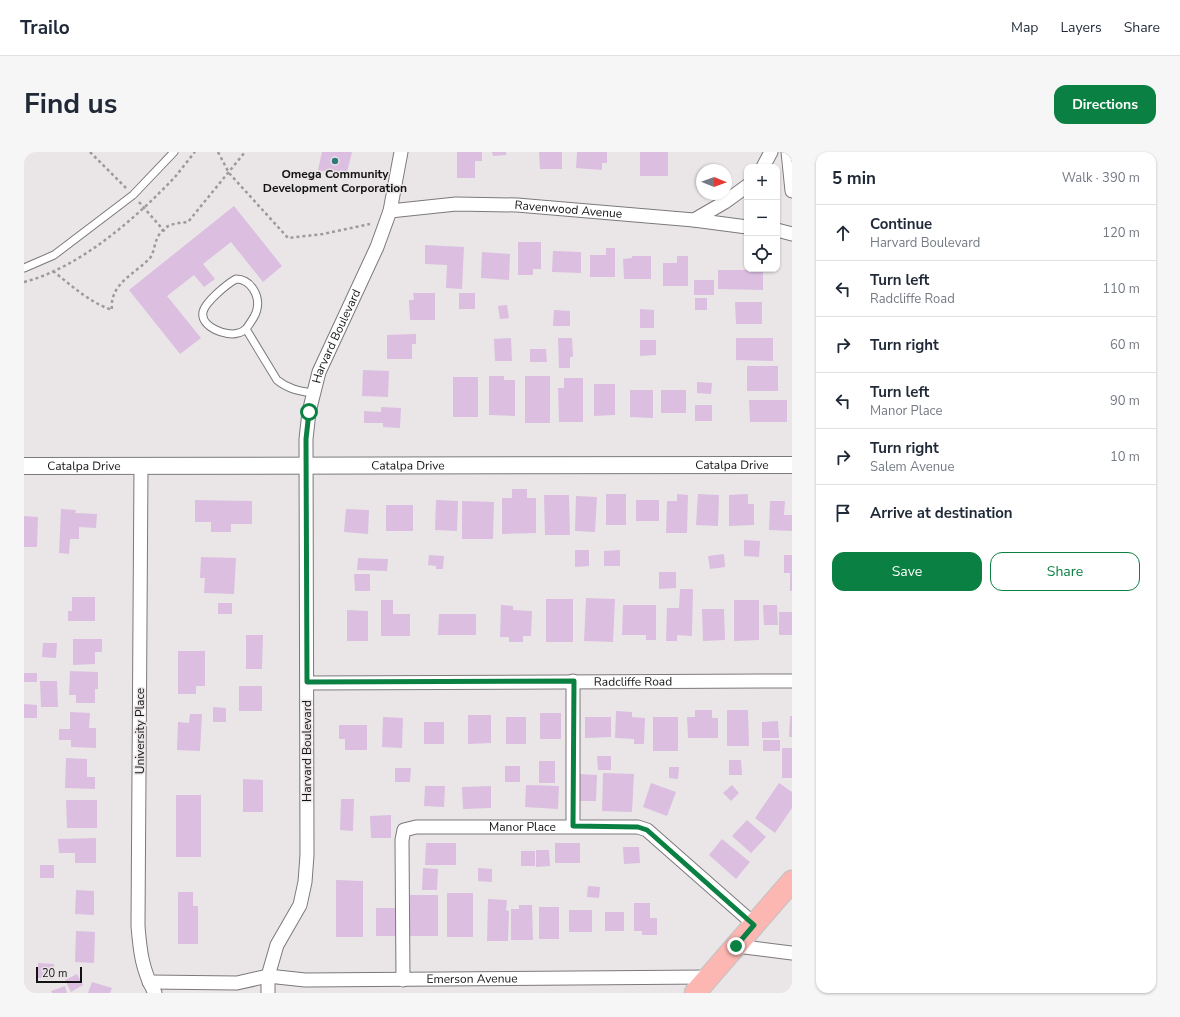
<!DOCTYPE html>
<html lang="en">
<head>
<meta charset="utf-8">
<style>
	body { margin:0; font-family:"Nunito Sans",sans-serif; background:#f6f6f7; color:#1f2937 }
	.controls { position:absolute; right:12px; top:12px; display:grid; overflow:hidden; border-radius:8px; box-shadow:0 1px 3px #0004 }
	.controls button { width:36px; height:36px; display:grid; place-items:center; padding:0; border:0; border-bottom:1px solid #e0e1e3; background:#fff; color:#1f2937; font:20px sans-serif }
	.compass { position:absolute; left:672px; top:12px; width:36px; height:36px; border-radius:50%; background:#fff; box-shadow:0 1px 3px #0004; rotate:91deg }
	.scale { position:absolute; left:12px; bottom:10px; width:46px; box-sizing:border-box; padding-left:4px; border:2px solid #141313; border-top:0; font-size:11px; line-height:14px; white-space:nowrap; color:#141313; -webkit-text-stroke:3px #eae6e8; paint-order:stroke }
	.stop { position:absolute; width:12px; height:12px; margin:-9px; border:3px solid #0b8043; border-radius:50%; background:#fff }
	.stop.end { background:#0b8043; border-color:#fff; box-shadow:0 1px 4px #0008 }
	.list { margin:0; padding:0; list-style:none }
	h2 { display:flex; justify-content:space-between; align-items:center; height:52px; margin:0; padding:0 16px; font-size:17px }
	h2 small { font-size:13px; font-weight:400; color:#747a83 }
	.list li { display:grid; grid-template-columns:26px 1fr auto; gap:12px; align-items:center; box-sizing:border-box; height:56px; padding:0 16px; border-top:1px solid #e0e1e3 }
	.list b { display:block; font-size:15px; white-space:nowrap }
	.list p { margin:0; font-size:13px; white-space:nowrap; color:#747a83 }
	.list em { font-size:13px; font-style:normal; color:#747a83 }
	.actions { display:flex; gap:8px; padding:12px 16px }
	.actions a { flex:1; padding:9px 0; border:1px solid #0b8043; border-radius:12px; text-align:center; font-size:14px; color:#0b8043 }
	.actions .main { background:#0b8043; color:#fff }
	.icon { flex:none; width:22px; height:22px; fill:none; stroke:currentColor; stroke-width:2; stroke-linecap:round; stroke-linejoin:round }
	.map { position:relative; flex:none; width:768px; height:841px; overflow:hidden; border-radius:12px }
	header { display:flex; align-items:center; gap:24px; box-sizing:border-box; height:56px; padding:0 20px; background:#fff; border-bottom:1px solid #e0e1e3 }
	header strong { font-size:19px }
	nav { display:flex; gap:22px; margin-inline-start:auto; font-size:14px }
	.intro { display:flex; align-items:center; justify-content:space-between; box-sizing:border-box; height:96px; padding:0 24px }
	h1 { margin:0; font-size:28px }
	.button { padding:10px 18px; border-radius:12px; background:#0b8043; color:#fff; font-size:14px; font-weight:700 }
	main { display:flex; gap:24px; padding:0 24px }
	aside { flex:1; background:#fff; border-radius:12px; box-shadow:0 1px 3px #0004 }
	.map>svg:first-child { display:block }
	.building { fill:#dbbee0 }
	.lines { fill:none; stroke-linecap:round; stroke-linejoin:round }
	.service-casing { stroke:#7c797a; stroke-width:9 }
	.minor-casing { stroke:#7c797a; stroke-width:15 }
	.tertiary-casing { stroke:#7c797a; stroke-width:18 }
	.primary-casing { stroke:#c2c2c2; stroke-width:23 }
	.path { stroke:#9d9a9c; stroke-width:2.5; stroke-dasharray:3 3; stroke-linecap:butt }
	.service { stroke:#fff; stroke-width:7 }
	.minor { stroke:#fff; stroke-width:13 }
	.tertiary { stroke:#fff; stroke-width:16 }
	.primary { stroke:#fdb7b3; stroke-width:21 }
	.route { stroke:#0b8043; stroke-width:5 }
	.poi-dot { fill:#307979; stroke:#eae6e8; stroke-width:1.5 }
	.labels { text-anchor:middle; stroke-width:3; stroke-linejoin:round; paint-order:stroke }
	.poi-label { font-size:12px; font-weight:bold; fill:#141313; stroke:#eae6e8 }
	.street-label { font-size:12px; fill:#141313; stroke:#eae6e8 }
</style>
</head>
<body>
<header>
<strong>Trailo</strong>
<nav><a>Map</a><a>Layers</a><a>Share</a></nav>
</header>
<div class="intro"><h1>Find us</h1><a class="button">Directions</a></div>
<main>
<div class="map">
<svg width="768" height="841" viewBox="0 0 768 841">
	<rect width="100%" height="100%" fill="#eae6e8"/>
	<path class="building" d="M298,0H328L322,24L294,18Z
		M433,0H458V9H451V26H433Z
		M468,0H482V3L469,4Z
		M515,0H538V17H516Z
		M553,0H583V11H578V18L552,16Z
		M616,0H644V24H616Z
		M210,54L258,114L239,130L207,90L179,112L191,127L180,135L170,123L143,144L177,186L156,202L105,138Z
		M494,90H517V117H509V123H494Z
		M401,93L440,95L438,137L422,136L423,113L401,112Z
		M582,96H591V125H566V103H582Z
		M529,99L557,100V121L528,120Z
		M458,100L486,102L485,128L457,126Z
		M608,104H627V127H600L599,107L608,106Z
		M653,104H664V134H639V111H653Z
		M694,118H739V138L694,137Z
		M670,128H690V143H670Z
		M389,141H411V168H386L385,148H390Z
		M435,141H451V157H435Z
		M671,146H683V158H671Z
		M711,150H738V172H712Z
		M483,153L485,166L476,167L474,154Z
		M616,157L630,158V176H616Z
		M530,158L546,159V174H529Z
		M392,182V192H388V207H363V183Z
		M487,186L488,209H471L470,187Z
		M534,186H548L549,205H546V216H535Z
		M712,186H749V209L712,208Z
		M616,188H632V203L616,204Z
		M506,197H522L523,210H506Z
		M723,214H754V239H723Z
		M339,218L365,219L364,245L338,244Z
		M465,224H480V228H491V264L465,263Z
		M501,224H526V271H501Z
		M429,225H454V265H429Z
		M540,226H559V270H535L534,236H540Z
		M673,230L688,231L687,242L673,241Z
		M570,232H591V263L570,264Z
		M606,238H629V266L606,265Z
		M637,238H662V261H637Z
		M725,248H763V270H726Z
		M671,253H688V269H671Z
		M357,255L377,256L376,276L359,275V271H340V259L357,260Z
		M488,337H503V346H512V381L478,382V346H488Z
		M582,342H602V373H582Z
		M653,342L664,343L663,381H642L643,349H653Z
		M674,342L695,343L694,374L672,373Z
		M724,342V352H730V373L705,374V343Z
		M520,343H545L546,383H521Z
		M552,344L573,345L571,380L551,379Z
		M171,348L228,349V372H207V380H187V370H171Z
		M412,348L434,349L433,379L411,378Z
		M612,348H635V369H612Z
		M438,349L470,350L469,387H438Z
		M746,349H761L760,363H768V379L745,378Z
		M362,353H389V379H362Z
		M37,357L52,358L51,361L73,362L72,376L55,375V387H46L45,402L35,401Z
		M322,357L345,358L344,382L320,380Z
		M0,364L14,365L13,395H0Z
		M720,388L736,389L735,405L720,404Z
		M551,398H565V414L551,415Z
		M596,398V414H580V399Z
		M700,402L701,415L686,417L684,404Z
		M405,403L420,404L419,417H412V414L404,413Z
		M760,403H768V439H766V421H760Z
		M177,405L212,406L210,442L180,441L181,426H176Z
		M334,406L364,407L363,419L333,418Z
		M635,420H652V436L635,437Z
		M330,422H346V439H331Z
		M656,437H669L668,484L653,483V489H642L643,456H655Z
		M48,445H71V469H44V459H48Z
		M562,446L591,447L589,490L560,489Z
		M522,447H549V490H522Z
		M357,448H369V462H386V484H357Z
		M710,448H735V488L710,489Z
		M194,451H208V462H194Z
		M477,453L489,454V458L508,459L507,484H499V490H485V485H476Z
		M599,453H632V488H622V483H598Z
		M739,453H753L754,473H740Z
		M678,457H700L701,488L679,489Z
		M323,458L344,459V489H323Z
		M755,460H768V483H755Z
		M415,462H452V483H414Z
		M222,483H239L238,517H222Z
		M49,487H78V500H71V512L49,513Z
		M19,491H33L32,506L18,505Z
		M154,499H181V534H172V542H154Z
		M46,519L74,520V537H71V551H52V543H45Z
		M0,521H13V530H0Z
		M16,529H33L34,555H17Z
		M215,534H238V559H215Z
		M0,552L13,553V566H0Z
		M189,555L202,556V570H189Z
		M671,558H688V566H694V586H664L663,565H671Z
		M703,558H724L725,594H703Z
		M592,559L608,560V565L621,566L620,592H610V587L591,586Z
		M46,560L66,561L65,576H72V596L47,595V588H35V577H46Z
		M516,561H537V587H516Z
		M166,562H178L176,599L153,598L154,570L165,571Z
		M444,563H467V591L444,592Z
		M766,564H768V585H765Z
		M359,565L379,566L378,596L358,595Z
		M482,565H502V592H482Z
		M561,565H587V585L561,586Z
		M629,565H654V599H629Z
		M754,569L755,586H738V570Z
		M400,570H420V592H400Z
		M315,573H343V598H321V587H315Z
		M739,588H756V599H739Z
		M758,596H768V626H758Z
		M573,604H587V618H574Z
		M42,606L63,607V625H71V637L41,636Z
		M705,608H717L718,623H705Z
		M515,609H531V631H515Z
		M481,614H496V630H481Z
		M645,615H655L654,627L645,626Z
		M371,616H387L386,630H371Z
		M579,621L610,622L608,660L578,659Z
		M556,622L573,623L572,649H555Z
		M219,627L239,628V660H219Z
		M627,631L652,640L643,664L619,655Z
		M755,631L768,640V656L751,681L731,666Z
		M502,633L535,634L534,657L501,655Z
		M708,633L715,641L707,649L699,641Z
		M401,634H421L420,655L400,654Z
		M467,634V656L439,657L438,635Z
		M152,643H177V705H152Z
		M317,647H330L329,679L316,678Z
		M42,648H73V676H43Z
		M367,663V686H347L346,664Z
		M723,668L742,685L727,701L708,684Z
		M72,686V711H51V701H35L34,687Z
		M698,687L726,710L712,727L685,703Z
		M402,691H432V713H401Z
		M531,691H556V711H531Z
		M599,695H615L616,711L600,712Z
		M512,698H525L526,714L512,715Z
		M497,699H511V714H497Z
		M16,713H30V726H16Z
		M399,716L414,717L413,738H398Z
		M454,716L468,717V730L454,729Z
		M312,728L339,729V785H312Z
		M564,734L576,735L575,746L563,745Z
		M52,738L70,739V763L51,762Z
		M154,740H169V754H174V792H154Z
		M423,741H449V785H423Z
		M386,743H414V784H386Z
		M464,747L483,748L482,758L485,759L484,789H463Z
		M610,751H626V766H633V783H618V779H610Z
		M495,753H508L509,788H487V757H495Z
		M515,755H535V787H515Z
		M352,756H371L372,784H352Z
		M545,758H568V780H545Z
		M581,760H600V779H581Z
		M52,779L71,780L70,811L51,810Z
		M14,811L30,812L29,827L14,826Z
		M53,822L59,833L47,840L41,828Z
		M68,830L88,836L86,841H64Z
		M41,834L43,841H28L27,839Z"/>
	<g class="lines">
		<g class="service-casing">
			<path id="service" d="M0,116L30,103L109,43L150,0
				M222,177C220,178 217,181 214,181C203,185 176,175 179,160C181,150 203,132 212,127C227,127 236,144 233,157C232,164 226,171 222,177L253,228C264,237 275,239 288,241"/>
		</g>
		<g class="minor-casing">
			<g id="minor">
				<path d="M764,0L768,39"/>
				<path d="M739,15L747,0"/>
				<path id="s1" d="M366,59L432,52L493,53L670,68L723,75"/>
				<path d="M670,68L701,50L723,34"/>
				<path d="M753,78L768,82"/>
				<path d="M117,314L114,774C116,799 118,818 131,841"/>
				<path id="s2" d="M283,531L768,529"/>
				<path d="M549,674V529"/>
				<path d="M712,794L768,801"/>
				<path id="s3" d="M379,828L378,688L380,678L392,675H614L623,678L731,773"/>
				<path id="s4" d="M125,830L213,831L244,824L281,828L684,825"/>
				<path id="s5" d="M244,841V824L253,793L276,753L281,730L283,703L282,287L285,260L295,220L353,95L366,59L377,0"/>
			</g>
		</g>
		<g class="tertiary-casing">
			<g id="tertiary">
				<path id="s6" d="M0,314L768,313"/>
			</g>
		</g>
		<g class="primary-casing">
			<path id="primary" d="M671,841L768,729"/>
		</g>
		<path class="path" d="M66,0L102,36
			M194,0L205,21L264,86L299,82L346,72
			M115,50L141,80
			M29,119C48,134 65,150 88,158C85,132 111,122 126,106C132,98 129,86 141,76C148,71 156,71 164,70L221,0
			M0,130C55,116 111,67 150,26C157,18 164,8 171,0"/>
		<use href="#service" class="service"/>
		<use href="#minor" class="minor"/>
		<use href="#tertiary" class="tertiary"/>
		<use href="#primary" class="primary"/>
	</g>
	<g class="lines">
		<path class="route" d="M285,260L282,287L283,530L550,529L549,674L614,675L623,678L730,773L712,794"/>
	</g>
	<circle class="poi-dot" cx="311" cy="9" r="4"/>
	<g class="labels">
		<g class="poi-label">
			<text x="311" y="26">Omega Community<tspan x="311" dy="14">Development Corporation</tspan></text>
		</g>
		<g class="street-label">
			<text dy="4" stroke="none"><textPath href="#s1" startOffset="179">Ravenwood Avenue</textPath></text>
			<text dy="4" stroke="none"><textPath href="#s5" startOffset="670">Harvard Boulevard</textPath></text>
			<text dy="4" stroke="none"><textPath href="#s6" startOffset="384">Catalpa Drive</textPath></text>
			<text dy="4" stroke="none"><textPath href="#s6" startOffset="708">Catalpa Drive</textPath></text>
			<text dy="4" stroke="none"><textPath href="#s6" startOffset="60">Catalpa Drive</textPath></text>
			<text dy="4" stroke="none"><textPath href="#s2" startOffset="326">Radcliffe Road</textPath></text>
			<text transform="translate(116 579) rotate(-90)" y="4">University Place</text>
			<text transform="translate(283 599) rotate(-90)" y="4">Harvard Boulevard</text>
			<text dy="4" stroke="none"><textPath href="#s3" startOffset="269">Manor Place</textPath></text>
			<text dy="4" stroke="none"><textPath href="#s4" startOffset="324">Emerson Avenue</textPath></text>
		</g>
	</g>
</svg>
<div class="controls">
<button>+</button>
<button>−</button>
<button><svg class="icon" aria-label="locate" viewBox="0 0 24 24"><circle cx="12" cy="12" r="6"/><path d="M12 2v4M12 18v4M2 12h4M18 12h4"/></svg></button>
</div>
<svg class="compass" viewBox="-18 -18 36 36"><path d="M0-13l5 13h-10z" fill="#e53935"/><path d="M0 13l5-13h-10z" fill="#747a83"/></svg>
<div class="scale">20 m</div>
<div class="stop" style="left:285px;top:260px"></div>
<div class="stop end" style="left:712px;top:794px"></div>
</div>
<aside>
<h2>5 min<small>Walk · 390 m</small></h2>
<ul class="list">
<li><svg class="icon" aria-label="ahead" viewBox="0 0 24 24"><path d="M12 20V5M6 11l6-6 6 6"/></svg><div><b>Continue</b><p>Harvard Boulevard</p></div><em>120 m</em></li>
<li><svg class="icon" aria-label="left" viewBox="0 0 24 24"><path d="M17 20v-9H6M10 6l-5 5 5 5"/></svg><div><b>Turn left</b><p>Radcliffe Road</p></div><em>110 m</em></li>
<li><svg class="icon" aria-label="right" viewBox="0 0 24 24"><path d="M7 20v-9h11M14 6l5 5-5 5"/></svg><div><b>Turn right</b></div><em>60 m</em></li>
<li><svg class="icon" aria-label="left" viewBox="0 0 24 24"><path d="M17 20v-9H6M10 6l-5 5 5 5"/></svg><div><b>Turn left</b><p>Manor Place</p></div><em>90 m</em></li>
<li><svg class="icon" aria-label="right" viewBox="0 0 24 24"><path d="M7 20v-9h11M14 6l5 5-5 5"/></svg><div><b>Turn right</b><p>Salem Avenue</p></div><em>10 m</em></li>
<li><svg class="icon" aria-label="arrive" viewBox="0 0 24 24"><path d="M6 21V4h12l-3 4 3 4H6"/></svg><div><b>Arrive at destination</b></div></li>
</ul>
<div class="actions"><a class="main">Save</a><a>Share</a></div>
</aside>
</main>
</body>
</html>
